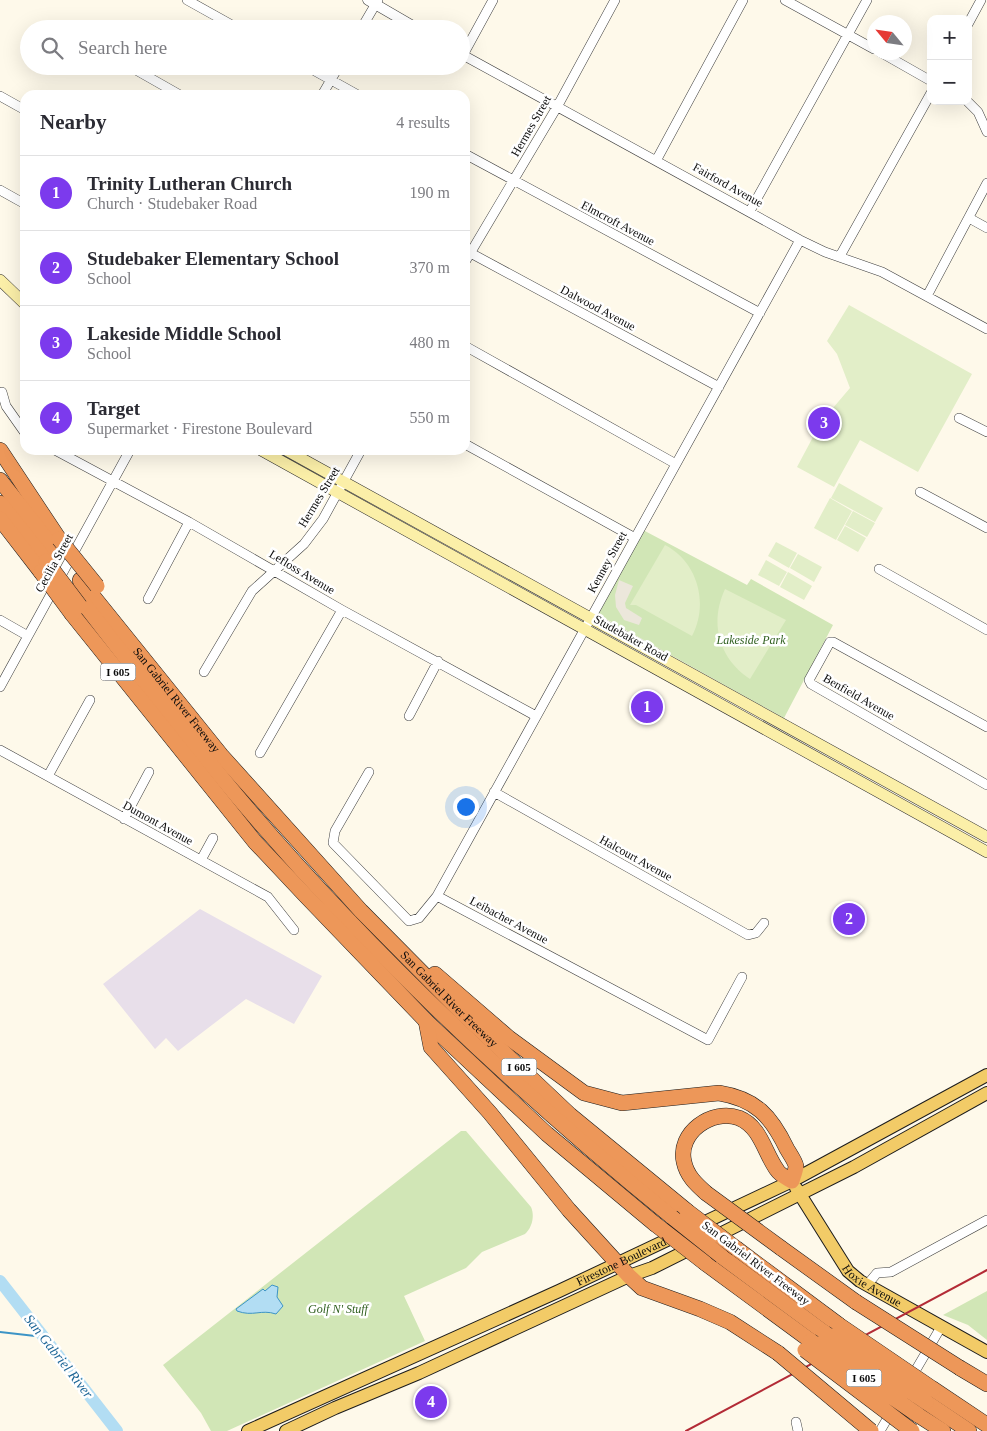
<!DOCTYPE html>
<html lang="en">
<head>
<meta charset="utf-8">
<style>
	body { margin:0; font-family:Georgia,serif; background:#f7f7f7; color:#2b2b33 }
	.controls { position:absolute; right:15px; top:15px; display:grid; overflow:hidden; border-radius:10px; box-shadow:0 5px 20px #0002 }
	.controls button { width:45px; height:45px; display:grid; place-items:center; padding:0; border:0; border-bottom:1px solid #e1e1e2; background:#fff; color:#2b2b33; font:25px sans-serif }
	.compass { position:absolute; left:867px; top:15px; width:45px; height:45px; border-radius:50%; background:#fff; box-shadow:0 5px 20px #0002; rotate:299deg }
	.you { position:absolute; left:465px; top:806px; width:18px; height:18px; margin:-12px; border:4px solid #fff; border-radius:50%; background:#1a73e8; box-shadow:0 0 0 8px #1a73e833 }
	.badge { display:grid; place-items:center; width:32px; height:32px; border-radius:50%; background:#7c3aed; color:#fff; font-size:16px; font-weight:700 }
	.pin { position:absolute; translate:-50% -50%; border:2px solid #fff; box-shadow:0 1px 5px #0006 }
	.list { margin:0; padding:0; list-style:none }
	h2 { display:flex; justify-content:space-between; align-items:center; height:65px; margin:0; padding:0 20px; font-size:21px }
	h2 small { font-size:16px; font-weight:400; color:#7c7c81 }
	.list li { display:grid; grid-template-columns:32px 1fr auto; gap:15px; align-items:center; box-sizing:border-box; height:75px; padding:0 20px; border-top:1px solid #e1e1e2 }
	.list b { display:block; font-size:19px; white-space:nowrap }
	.list p { margin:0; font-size:16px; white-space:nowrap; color:#7c7c81 }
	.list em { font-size:16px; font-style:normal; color:#7c7c81 }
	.icon { flex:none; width:28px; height:28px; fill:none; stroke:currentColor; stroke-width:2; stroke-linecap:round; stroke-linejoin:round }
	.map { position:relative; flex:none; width:987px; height:1431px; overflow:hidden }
	.search { position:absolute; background:#fff; box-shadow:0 5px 20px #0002; left:20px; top:20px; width:450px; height:55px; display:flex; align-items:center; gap:12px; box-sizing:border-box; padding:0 18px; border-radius:28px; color:#7c7c81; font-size:19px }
	.panel { position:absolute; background:#fff; box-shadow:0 5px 20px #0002; left:20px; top:90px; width:450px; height:365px; border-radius:15px }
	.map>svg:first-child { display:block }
	.industrial { fill:#e8dfea }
	.green { fill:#d1e6b6 }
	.pitch { fill:#e2eec8 }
	.plaza { fill:#ece7db }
	.water { fill:#b2ddf3; stroke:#3c94c6 }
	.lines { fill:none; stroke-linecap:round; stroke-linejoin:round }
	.stream { stroke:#3c94c6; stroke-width:2 }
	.river { stroke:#b2ddf3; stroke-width:12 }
	.minor-casing { stroke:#3e3e3e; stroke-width:10 }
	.tertiary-casing { stroke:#3e3e3e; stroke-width:11 }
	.secondary-casing { stroke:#2d2d2d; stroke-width:12 }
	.primary-casing { stroke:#1c1c1c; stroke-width:14 }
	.motorway-casing { stroke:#1c1c1c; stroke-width:16 }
	.minor { stroke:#fff; stroke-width:9 }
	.tertiary { stroke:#fff; stroke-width:10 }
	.secondary { stroke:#fbefa8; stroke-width:11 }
	.primary { stroke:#f2cb67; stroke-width:12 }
	.motorway { stroke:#ed9759; stroke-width:15 }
	.rail { stroke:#b32b36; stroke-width:2 }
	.motorway-bridge-casing { stroke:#1c1c1c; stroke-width:16; stroke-linecap:butt }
	.motorway-bridge { stroke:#ed9759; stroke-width:15 }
	.labels { text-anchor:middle; stroke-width:5; stroke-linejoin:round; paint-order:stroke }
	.shield { fill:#fff; stroke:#545454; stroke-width:1 }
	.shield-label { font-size:11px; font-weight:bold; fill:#0b0b0b }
	.street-label { font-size:12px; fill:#0b0b0b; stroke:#fff }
	.park-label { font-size:12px; font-style:italic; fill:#2f5f1f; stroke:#fff }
	.water-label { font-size:14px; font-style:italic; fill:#1c6596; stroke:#fff }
</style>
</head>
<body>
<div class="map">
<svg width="987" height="1431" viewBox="0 0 987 1431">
	<rect width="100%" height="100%" fill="#fef9ea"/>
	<path class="industrial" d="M200,909L322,976L294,1024L246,999L178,1051L166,1038L155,1049L103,984Z"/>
	<path class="green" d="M643,530L747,585L751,579L833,625L784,718L597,614Z
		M461,1131H466L531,1207C535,1216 532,1228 525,1234L482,1252L466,1268L404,1296L425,1341L227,1431H211L201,1413L163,1365Z
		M987,1291V1340L968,1325L943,1315Z"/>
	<path class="pitch" d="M849,305L972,374L918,472L860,440L834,487L797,467L821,422L850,388L837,354L827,341Z
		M839,483L883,508L875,522L853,510L859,499L853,510L831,498Z
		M830,498L852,511L836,540L814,528Z
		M853,511L875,523L867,537L845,525Z
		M845,526L866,538L858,552L837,540Z
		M776,542L797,553L789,568L768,556Z
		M665,545C698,562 709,604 692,636L636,605H630Z
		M798,554L822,567L814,582L790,568Z
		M766,560L787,572L779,586L758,575Z
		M788,572L812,586L804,600L780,587Z
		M725,589L786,620L750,679C719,658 709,624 725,589Z"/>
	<path class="plaza" d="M619,580L633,586L625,603L626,608L642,618L639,625L624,620L616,607L615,595Z"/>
	<path class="water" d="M272,1285L278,1287L277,1297L283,1306L276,1314C261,1309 253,1317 237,1311L236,1309L263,1289L265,1291Z"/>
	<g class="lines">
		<path class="stream" d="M0,1332L44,1337"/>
		<path class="river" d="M0,1281L117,1431"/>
		<g class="minor-casing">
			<path id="minor" d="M187,0L239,29
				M493,0L463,55L800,240L825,252L882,272L987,329
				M785,0L874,49
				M968,24L981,0
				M361,29L378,0
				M880,52L931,81
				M129,66L180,95
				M306,66L358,95
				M322,95L339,66
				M0,96L25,110
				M967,101L978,112L987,132
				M465,154L760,313
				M657,159L743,0
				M0,190L25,204
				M750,211L867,0
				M969,218L987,228
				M465,250L719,387
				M840,256L931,93
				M465,262L557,107L615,0
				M927,296L987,183
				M465,346L676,464
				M2,392L6,406L25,433
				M959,418L987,432
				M465,444L635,538
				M55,450L189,522L342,610L536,716
				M920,492L987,528
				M879,569L987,630
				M148,599L189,522
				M0,620L28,636
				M204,672L252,591L304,544L323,519L361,450
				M0,687L130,450
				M409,716L438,661
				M987,727L833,642H830L809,680L811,684L987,785
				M0,750L268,897L294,930
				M260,753L342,610
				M369,772L335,831L333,843L409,921L419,918L437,896L708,1040L742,977
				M48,776L90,700
				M494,792L748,935L756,933L764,923
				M124,819L149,772
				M201,860L213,838
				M437,896L800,240
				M867,1285L877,1273L891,1272L987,1220
				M796,1422L798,1431
				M880,1431L941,1327"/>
		</g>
		<g class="tertiary-casing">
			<path id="tertiary" d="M368,0L418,29
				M461,53L463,55"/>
		</g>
		<g class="secondary-casing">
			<path id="secondary" d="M0,280L25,304
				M261,450L987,852
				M286,450L987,837"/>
		</g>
		<g class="primary-casing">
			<g id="primary">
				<path id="s1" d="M796,1188L848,1271L860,1281L987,1352"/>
				<path id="s2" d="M248,1431L559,1291L792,1181L987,1075"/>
				<path d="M286,1431L335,1408L419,1373L629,1276L652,1268L854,1167L987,1093"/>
			</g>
		</g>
		<g class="motorway-casing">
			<g id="motorway">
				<path d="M0,450L59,539"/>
				<path d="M0,480L54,549"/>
				<path d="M0,503L46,561"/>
				<path d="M0,519L41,572"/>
				<path id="s3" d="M80,580L221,755L361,911L461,1012L570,1115L687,1211"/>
				<path d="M74,591C127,660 181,729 237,796C367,950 516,1090 672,1217"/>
				<path d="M72,614L255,842L305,895L426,1021L547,1134L655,1224"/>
				<path d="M435,974L509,1038L584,1093L622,1103L719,1093C756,1099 771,1116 787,1149C790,1154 795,1161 796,1166C796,1170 793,1177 792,1181C787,1178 780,1175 777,1170C764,1152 761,1127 739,1118C712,1108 677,1133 684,1162C687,1176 696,1184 706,1193"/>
				<path d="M426,1021L431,1047L490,1113L569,1210L629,1276L642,1288L700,1309L730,1322L778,1353"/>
				<path d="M781,1248L856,1302"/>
				<path d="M737,1249L839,1325"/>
				<path d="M721,1256L825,1333"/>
				<path d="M705,1263L811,1341"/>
				<path d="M960,1368L987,1384"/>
				<path d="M933,1389L987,1425"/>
				<path d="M926,1402L969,1431"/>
				<path d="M918,1415L943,1431"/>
			</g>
		</g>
		<use href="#minor" class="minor"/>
		<use href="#tertiary" class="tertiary"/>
		<use href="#secondary" class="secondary"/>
		<use href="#primary" class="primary"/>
		<use href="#motorway" class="motorway"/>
		<path class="rail" d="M686,1431L987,1270"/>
		<g class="motorway-bridge-casing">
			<path id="motorway-bridge" d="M59,539L97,586
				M46,561L80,606
				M41,572L72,614
				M706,1193L781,1248
				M687,1211L737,1249
				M672,1217L721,1256
				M655,1224L705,1263
				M856,1302L960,1368
				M839,1325L933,1389
				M825,1333L926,1402
				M811,1341L918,1415
				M805,1350L912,1431
				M778,1353L871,1431"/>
		</g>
		<use href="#motorway-bridge" class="motorway-bridge"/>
	</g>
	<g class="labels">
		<g class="shield">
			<rect x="100.5" y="663.5" width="35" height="17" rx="4"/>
			<rect x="501.5" y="1058.5" width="35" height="17" rx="4"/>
			<rect x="846.5" y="1369.5" width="35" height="17" rx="4"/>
		</g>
		<g class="shield-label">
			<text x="118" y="676">I 605</text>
			<text x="519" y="1071">I 605</text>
			<text x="864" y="1382">I 605</text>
		</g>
		<g class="street-label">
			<text transform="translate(531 126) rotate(-60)" y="4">Hermes Street</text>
			<text transform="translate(728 185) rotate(29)" y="4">Fairford Avenue</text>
			<text transform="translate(618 223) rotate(28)" y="4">Elmcroft Avenue</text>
			<text transform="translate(598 308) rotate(28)" y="4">Dalwood Avenue</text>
			<text transform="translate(319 497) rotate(-59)" y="4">Hermes Street</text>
			<text transform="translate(607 562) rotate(-61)" y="4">Kenney Street</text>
			<text transform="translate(54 563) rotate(-61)" y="4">Cecilia Street</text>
			<text transform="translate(302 572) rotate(31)" y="4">Lefloss Avenue</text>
			<text transform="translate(631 638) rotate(29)" y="4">Studebaker Road</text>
			<text transform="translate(859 697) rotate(30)" y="4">Benfield Avenue</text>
			<text dy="4" stroke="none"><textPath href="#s3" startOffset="154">San Gabriel River Freeway</textPath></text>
			<text transform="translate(158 823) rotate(29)" y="4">Dumont Avenue</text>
			<text transform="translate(636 858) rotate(29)" y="4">Halcourt Avenue</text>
			<text transform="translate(509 920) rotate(28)" y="4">Leibacher Avenue</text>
			<text dy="4" stroke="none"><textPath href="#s3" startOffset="559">San Gabriel River Freeway</textPath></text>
			<text dy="4" stroke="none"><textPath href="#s2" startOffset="410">Firestone Boulevard</textPath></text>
			<text transform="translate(756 1263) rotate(37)" y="4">San Gabriel River Freeway</text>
			<text dy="4" stroke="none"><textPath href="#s1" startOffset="126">Hoxie Avenue</textPath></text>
		</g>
		<g class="park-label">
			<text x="751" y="644">Lakeside Park</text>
			<text x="338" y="1313">Golf N' Stuff</text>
		</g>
		<g class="water-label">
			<text transform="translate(59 1356) rotate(52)" y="5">San Gabriel River</text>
		</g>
	</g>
</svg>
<div class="controls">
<button>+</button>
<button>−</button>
</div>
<svg class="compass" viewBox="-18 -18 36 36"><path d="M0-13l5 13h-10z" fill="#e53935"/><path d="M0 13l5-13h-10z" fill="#7c7c81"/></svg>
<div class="you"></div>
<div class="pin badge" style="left:647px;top:707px">1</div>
<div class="pin badge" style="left:849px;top:919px">2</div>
<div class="pin badge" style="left:824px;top:423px">3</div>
<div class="pin badge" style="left:431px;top:1402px">4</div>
<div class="search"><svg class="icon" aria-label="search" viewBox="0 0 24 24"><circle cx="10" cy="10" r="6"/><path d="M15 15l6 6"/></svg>Search here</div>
<section class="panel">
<h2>Nearby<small>4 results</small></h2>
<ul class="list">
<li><span class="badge">1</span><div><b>Trinity Lutheran Church</b><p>Church · Studebaker Road</p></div><em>190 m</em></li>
<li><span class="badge">2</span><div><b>Studebaker Elementary School</b><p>School</p></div><em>370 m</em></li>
<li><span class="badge">3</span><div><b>Lakeside Middle School</b><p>School</p></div><em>480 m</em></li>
<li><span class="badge">4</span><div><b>Target</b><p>Supermarket · Firestone Boulevard</p></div><em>550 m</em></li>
</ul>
</section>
</div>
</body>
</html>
